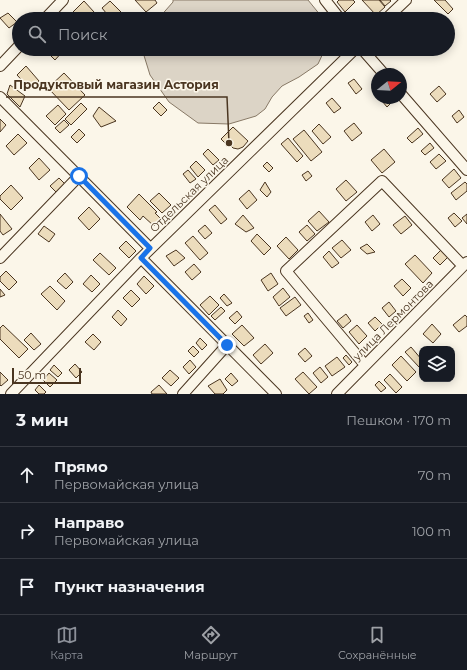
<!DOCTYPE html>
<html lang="ru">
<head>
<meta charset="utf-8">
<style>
	body { margin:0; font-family:Montserrat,sans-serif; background:#242831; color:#f1f3f6 }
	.controls { position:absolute; right:12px; bottom:12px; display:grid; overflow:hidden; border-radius:8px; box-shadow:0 2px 10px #0003 }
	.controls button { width:36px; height:36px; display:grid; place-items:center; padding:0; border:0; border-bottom:1px solid #363941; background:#171b24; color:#f1f3f6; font:20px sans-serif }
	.compass { position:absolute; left:371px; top:68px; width:36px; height:36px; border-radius:50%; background:#171b24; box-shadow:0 2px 10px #0003; rotate:72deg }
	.scale { position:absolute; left:12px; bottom:10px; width:69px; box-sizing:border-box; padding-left:4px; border:2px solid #4a3520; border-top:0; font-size:11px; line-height:14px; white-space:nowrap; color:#4a3520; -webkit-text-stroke:3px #fbf6e9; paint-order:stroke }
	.stop { position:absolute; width:12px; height:12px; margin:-9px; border:3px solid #1a73e8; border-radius:50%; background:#fff }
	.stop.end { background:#1a73e8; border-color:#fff; box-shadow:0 1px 4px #0008 }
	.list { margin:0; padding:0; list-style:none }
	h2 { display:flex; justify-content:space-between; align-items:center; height:52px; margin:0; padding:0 16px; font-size:17px }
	h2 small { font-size:13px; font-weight:400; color:#9ea1a6 }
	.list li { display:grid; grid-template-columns:26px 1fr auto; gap:12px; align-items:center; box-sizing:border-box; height:56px; padding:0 16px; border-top:1px solid #363941 }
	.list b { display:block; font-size:15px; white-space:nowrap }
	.list p { margin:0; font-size:13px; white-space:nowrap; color:#9ea1a6 }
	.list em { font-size:13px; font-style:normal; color:#9ea1a6 }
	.icon { flex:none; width:22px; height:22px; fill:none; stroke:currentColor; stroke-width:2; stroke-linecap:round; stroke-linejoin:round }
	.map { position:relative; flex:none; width:467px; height:394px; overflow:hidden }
	.search { position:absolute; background:#171b24; box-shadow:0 2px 10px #0003; left:12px; right:12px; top:12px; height:44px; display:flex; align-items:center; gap:10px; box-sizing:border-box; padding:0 14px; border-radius:22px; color:#9ea1a6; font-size:15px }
	.sheet { height:220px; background:#171b24 }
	nav { display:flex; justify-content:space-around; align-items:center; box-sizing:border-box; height:56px; border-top:1px solid #363941; background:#171b24; font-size:11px; color:#9ea1a6 }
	nav a { display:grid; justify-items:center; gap:2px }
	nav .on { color:#8c9099 }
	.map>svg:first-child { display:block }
	.water { fill:#dcd4c6; stroke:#887966 }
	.building { fill:#ecdcbc; stroke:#4a3520 }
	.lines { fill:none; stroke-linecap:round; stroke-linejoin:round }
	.minor-casing { stroke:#4a3520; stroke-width:12 }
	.minor { stroke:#fbf6e9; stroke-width:10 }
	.route { stroke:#1a73e8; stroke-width:5 }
	.labels { text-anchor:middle; stroke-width:3; stroke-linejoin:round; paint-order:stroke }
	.street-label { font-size:11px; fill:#4a3520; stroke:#fbf6e9 }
	.leader { fill:none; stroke:#4a3520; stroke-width:1.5 }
	.callout-dot { fill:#4a3520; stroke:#fbf6e9; stroke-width:1.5 }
	.callout-label { font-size:12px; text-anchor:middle; font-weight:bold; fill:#4a3520; stroke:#fbf6e9; stroke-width:3; stroke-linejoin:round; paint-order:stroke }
</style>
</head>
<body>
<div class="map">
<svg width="467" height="394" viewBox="0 0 467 394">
	<rect width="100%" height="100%" fill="#fbf6e9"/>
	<path class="water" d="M173,0H308L321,16L322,19H158L173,2Z
		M142,49H325L318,64L299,77L282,86L272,97L265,109L256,116L229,124L198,123L169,102L150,75Z"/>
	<path class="building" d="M135,0H155L157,3L146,12Z
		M339,0H353L355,2L345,12L337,2Z
		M362,0H379L385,7L376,15Z
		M380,0H390L391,1L385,6Z
		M434,0H445L453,9L448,14Z
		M84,1L94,12L87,19H78L72,13Z
		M110,1L122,13L114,19H111L102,8Z
		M8,13L17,22L9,28L0,18Z
		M44,49H62L64,50L55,60Z
		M26,66L39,81L30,89L17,75Z
		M64,73L85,95L69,110L48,88Z
		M354,79L362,89L356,94L348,83Z
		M10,85L25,96L20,107L7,94Z
		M439,86L446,94L437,102L430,94Z
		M332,98L341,108L334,113L326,103Z
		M385,98H392L394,100L387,107L382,101Z
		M159,102L167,110L161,116L153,108Z
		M81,103L87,109L71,125L65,119Z
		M58,105L66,114L55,125L46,116Z
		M99,107L116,121L101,127L93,116Z
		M459,110L464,117L457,123L452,116Z
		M0,119L6,125L0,132Z
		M64,120L69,125L60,133L55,128Z
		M354,123L362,133L352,141L344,131Z
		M319,124L331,137L323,144L312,131Z
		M233,127L248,141L243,147L238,149L233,148L229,144L227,145L221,139Z
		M418,128L423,134L412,143L407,138Z
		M79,129L85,135L77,143L71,137Z
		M304,130L322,152L311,161L293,139Z
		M18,134L27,143L14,155L6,146Z
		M288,138L303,156L297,162L281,144Z
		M430,143L434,148L425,155L421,151Z
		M208,149L219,160L213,165L203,154Z
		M384,149L395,162L382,173L371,160Z
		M439,154L446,161L436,169L430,162Z
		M39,158L50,170L39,180L29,168Z
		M196,161L205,170L198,177L190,167Z
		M267,162L273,168L269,172L263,166Z
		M454,169L461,178L449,188L442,180Z
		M188,170L196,179L190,183L183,174Z
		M308,171L312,176L306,181L302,175Z
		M59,178L65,184L56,192L50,186Z
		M346,180L357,192L346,201L336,189Z
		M265,182L271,192L267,197L260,190Z
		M465,182L467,184V191L456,200L451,193Z
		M11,185L23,198L11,210L0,199V196Z
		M249,190L257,200L247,209L239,199Z
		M159,193L171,205L162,213L150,201Z
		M139,194L157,212L155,213L161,219L154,226L143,216L140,220L127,207Z
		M215,205L227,219L221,224L209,210Z
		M89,207L100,219L89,230L78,218Z
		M319,211L329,222L317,231L308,221Z
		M454,213L462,221L455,227L448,218Z
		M0,214L12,229L3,235L0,231Z
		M467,214V224L462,218Z
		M243,215L254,228L246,232L235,224Z
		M373,215L380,224L372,231L365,222Z
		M405,216L412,225L401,234L393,225Z
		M205,225L212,233L205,239L198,231Z
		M307,225L315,234L307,241L299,232Z
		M44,226L55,234L49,242L38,234Z
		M257,234L271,248L264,255L251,241Z
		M193,236L208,253L200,260L185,243Z
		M286,237L298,250L289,259L277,246Z
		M342,240L351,250L341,258L332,248Z
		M126,241L136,251L129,258L119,248Z
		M367,244L375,252L367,254L360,248Z
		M176,250L185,258L174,266L166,256Z
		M441,250L448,257L440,265L433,258Z
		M329,251L339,263L332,268L323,257Z
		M100,253L116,268L109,275L93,260Z
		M415,255L432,273L423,283L405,264Z
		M194,264L201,272L192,280L185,272Z
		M6,271L17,282L9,290L0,281V277Z
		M65,273L73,282L66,289L57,281Z
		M271,273L278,284L268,291L261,280Z
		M91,275L100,284L92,292L83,284Z
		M144,276L154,286L146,294L137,284Z
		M402,279L411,288L403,296L394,286Z
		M50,286L65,301L57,310L41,294Z
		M283,288L290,297L279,306L273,297Z
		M0,289L5,295L0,297Z
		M131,290L140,299L132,307L123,298Z
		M224,294L232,303L227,306L220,298Z
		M210,296L219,305L209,315L200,305Z
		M295,297L301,305L286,316L280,308Z
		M389,302L396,311L389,317L382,308Z
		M221,307L225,311L215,320L211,316Z
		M118,310L127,319L121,326L112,317Z
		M237,311L242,317L235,324L229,318Z
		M308,313L313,320L309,323L304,316Z
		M346,314L351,321L343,328L337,321Z
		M465,315L467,317V326L459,332L453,325Z
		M375,317L382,324L375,331L368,323Z
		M432,324L441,334L433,343L423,334Z
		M3,325L28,349L19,358L0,339V328Z
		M242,325L254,338L244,346L232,334Z
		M357,325L367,336L359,344L349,332Z
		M31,333L41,344L34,350L24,340Z
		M93,334L101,342L94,350L85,342Z
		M200,338L207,345L202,350L196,343Z
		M265,344L273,353L261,364L253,355Z
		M193,346L199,352L194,357L188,351Z
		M411,347L422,360V364L419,367L405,352Z
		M305,348L312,356L305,362L298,354Z
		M346,355L352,362L349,365L343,358Z
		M401,356L416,372L407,381L392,365Z
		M337,357L345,367L332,376L325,366Z
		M190,360L196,367L189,374L183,367Z
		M75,364L82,372L76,378L69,370Z
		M54,365L62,373L58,377L50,370Z
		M320,367L328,377L321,383L313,373Z
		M170,370L179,378L171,386L162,378Z
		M0,372L8,380L1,386L0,385Z
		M303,372L317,387L309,394L295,379Z
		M49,373L57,380L50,387L43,380Z
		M231,373L238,381L232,386L225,379Z
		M390,374L402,387L396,393L384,380Z
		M220,379L227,390L223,394H215L208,386Z
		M379,381L386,388L381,392L375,385Z
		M39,385L46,392L44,394H39L35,390Z
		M159,385L167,394H152L151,392Z"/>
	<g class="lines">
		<g class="minor-casing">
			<path id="minor" d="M325,0L340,19
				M45,19L63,0
				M386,19L406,0
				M362,49L384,74
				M0,66L19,46
				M401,94L467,170
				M0,97L150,248
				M0,258L79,176
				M141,258L276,394
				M365,365L286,271L382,181L463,266
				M11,394L141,258L355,49
				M183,394L227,345
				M337,394L467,262"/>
		</g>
		<use href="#minor" class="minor"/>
	</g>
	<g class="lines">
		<path class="route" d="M79,176L150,248L141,258L227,345"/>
	</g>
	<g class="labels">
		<g class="street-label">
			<text transform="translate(189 194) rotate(-44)" y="4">Отдельская улица</text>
			<text transform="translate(393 320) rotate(-45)" y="4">улица Лермонтова</text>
		</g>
	</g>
	<path class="leader" d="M229 143L227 97H6"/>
	<circle class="callout-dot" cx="229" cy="143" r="4"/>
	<g class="callout-label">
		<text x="116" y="89">Продуктовый магазин Астория</text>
	</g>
</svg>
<div class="controls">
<button><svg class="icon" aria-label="layers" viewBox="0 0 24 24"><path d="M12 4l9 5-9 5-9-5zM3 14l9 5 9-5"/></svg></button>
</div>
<svg class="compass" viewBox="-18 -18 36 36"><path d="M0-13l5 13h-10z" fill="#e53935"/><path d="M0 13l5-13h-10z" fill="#9ea1a6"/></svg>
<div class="scale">50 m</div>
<div class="stop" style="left:79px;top:176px"></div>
<div class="stop end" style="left:227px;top:345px"></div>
<div class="search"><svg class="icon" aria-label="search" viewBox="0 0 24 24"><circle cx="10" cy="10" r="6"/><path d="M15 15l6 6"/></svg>Поиск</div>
</div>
<section class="sheet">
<h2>3 мин<small>Пешком · 170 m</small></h2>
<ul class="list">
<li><svg class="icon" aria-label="ahead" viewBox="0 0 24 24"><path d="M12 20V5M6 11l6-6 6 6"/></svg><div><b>Прямо</b><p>Первомайская улица</p></div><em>70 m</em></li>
<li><svg class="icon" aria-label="right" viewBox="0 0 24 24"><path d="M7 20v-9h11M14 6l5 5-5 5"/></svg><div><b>Направо</b><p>Первомайская улица</p></div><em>100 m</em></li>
<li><svg class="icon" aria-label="arrive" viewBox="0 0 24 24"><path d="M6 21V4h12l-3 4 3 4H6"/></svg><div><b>Пункт назначения</b></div></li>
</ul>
</section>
<nav>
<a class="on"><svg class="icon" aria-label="map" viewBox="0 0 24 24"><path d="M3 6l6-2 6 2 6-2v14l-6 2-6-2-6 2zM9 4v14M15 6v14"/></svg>Карта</a>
<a><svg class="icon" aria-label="directions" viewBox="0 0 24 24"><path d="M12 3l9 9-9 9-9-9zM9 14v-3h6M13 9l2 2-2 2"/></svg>Маршрут</a>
<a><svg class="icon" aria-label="saved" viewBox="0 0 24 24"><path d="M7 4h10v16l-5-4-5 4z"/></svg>Сохранённые</a>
</nav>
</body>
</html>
